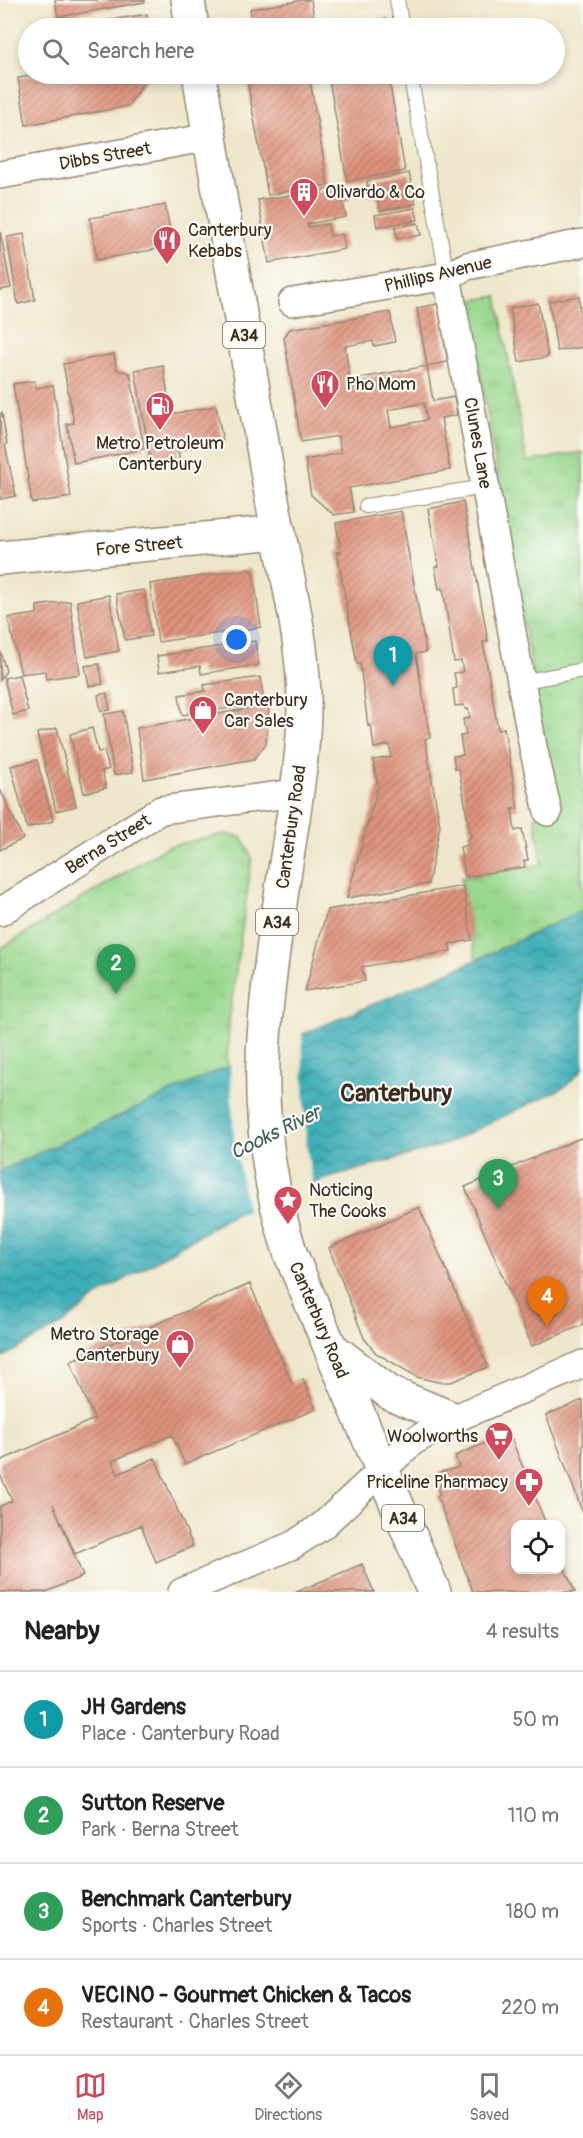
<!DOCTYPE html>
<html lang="en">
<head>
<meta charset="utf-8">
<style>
	body { margin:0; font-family:Pangolin,sans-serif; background:#f6f6f6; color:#222 }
	.controls { position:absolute; right:18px; bottom:18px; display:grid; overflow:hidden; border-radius:12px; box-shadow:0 3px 9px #0003 }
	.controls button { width:54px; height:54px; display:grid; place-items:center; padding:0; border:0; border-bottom:2px solid #e0e0e0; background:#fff; color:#222; font:30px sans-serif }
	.you { position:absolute; left:237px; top:640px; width:21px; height:21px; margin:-15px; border:4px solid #fff; border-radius:50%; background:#1a73e8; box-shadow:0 0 0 9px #1a73e833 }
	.badge { display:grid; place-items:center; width:39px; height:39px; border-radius:50%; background:#d1495b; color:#fff; font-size:20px; font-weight:700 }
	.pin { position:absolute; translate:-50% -50px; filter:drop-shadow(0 2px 3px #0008) }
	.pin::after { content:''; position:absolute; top:32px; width:21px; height:18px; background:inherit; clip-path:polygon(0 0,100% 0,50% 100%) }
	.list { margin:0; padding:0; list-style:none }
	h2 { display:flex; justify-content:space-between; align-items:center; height:78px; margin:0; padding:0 24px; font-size:26px }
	h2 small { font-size:20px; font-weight:400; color:#767676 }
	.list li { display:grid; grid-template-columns:39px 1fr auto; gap:18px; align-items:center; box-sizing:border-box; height:96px; padding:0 24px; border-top:2px solid #e0e0e0 }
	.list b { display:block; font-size:22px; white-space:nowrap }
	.list p { margin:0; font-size:20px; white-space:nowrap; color:#767676 }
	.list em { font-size:20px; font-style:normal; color:#767676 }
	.icon { flex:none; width:33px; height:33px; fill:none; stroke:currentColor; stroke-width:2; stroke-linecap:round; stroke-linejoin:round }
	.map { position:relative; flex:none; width:583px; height:1592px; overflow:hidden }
	.search { position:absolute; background:#fff; box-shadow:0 3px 9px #0003; left:18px; right:18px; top:18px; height:66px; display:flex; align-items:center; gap:15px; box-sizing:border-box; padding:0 21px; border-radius:33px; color:#767676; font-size:22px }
	.sheet { height:462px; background:#fff }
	nav { display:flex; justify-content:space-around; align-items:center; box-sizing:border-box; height:84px; border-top:2px solid #e0e0e0; background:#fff; font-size:16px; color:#767676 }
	nav a { display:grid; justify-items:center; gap:3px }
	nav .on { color:#d1495b }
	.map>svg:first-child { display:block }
	.park { fill:url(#park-tufts); stroke:#6a8056; stroke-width:1.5 }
	.water { fill:url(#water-waves); stroke:#3c6c6a; stroke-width:1.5 }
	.pier { fill:#eee6ca }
	.building { fill:url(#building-hatch); fill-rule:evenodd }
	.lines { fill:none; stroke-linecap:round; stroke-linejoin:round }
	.service-casing { stroke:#948874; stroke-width:16 }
	.minor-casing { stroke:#948874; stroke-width:30 }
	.secondary-casing { stroke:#948874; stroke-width:36 }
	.trunk-casing { stroke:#948874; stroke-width:36 }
	.service { stroke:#fff; stroke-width:14 }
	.minor { stroke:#fff; stroke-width:27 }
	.secondary { stroke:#fff; stroke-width:33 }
	.trunk { stroke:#fff; stroke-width:33 }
	.labels { text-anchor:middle; stroke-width:4.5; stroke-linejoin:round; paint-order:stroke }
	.shield { fill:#fdfcf7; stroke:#75695f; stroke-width:1.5 }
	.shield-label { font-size:16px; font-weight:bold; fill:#3b2a1e }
	.street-label { font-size:18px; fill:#3b2a1e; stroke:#fdfcf7 }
	.poi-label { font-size:18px; fill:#3b2a1e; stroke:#fdfcf7; text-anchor:start }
	.water-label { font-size:20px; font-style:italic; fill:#3b5e5b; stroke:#fdfcf7 }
	.district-label { font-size:24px; font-weight:bold; fill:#3b2a1e; stroke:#fdfcf7 }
</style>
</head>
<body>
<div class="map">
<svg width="583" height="1592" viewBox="0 0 583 1592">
	<defs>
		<pattern id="park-tufts" width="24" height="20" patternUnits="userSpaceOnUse" patternTransform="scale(1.5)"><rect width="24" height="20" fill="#98d78d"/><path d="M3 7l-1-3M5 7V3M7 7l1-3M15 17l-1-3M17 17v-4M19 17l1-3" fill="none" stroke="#84b979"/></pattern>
		<pattern id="water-waves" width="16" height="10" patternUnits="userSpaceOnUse" patternTransform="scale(1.5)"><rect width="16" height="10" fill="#3cadb7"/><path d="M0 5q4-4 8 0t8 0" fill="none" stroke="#348d94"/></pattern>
		<pattern id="building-hatch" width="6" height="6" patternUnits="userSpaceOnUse" patternTransform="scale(1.5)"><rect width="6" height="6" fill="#de937d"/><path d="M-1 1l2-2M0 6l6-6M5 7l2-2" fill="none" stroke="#b57866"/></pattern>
	</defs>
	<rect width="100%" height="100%" fill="#fdfcf7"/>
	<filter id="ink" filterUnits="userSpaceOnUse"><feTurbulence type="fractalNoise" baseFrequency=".0167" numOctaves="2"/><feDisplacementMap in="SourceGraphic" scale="12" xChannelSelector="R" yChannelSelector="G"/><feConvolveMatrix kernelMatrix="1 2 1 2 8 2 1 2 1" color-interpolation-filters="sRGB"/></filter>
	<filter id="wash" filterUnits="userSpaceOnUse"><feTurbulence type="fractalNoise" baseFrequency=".008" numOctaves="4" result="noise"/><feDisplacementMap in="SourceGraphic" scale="24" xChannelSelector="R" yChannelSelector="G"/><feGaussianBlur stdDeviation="1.35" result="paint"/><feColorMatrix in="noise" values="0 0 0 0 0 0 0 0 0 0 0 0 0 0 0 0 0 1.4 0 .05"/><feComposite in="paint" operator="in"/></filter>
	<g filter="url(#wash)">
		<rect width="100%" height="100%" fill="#eee6ca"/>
		<path class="park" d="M497,296L527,462L583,452V910L476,960L461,878L542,864L535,817L556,813L468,301Z
			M224,834L242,837L252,858L229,1021L227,1067L0,1171V949L166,847Z"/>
		<path class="water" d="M583,910V1069L565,1087L444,1145L326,1179L233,1215L102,1293L64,1323L0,1359V1171L210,1074L476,960Z"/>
		<path class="pier" d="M302,1032L306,1142L313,1187L248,1213L234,1138L230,1062Z"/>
		<g id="blocks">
			<path class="building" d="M55,0H145V2L58,17Z
				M303,0H311L315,25L295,28H253L250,9Z
				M147,14L149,28H79V25Z
				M386,19L387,28H366L365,23Z
				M43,74L65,75L149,74L128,106L26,125L18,78Z
				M309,74L328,185L268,195L246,75Z
				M328,74H388L405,171L347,181Z
				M409,173L416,204L380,211L377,196L369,197L367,181Z
				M347,187L349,201L343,202L346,217L307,224L308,227L328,224L330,236L342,234L345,249L269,263L258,200Z
				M165,205L173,246L97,260L90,218Z
				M415,208L418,220L377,227L375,215Z
				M418,223L421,235L397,239L395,227Z
				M0,231L11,288L0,290Z
				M24,234L35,300L18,304L7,237Z
				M579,296L583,347L557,351L549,301Z
				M538,303L548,357L519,362L510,308Z
				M438,304L448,362L427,366L417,308Z
				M390,312L395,342L374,346L373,341L345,346L350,380L427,366L433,401L454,397L457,415L441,418L450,470L349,488L354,512L334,515L311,495L305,460L341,453L338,436L301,442L284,337L290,329ZM424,403L427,420L391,427L388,410Z
				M114,354L117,370L130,373L144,449L74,463L67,424L74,423L63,364Z
				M163,365L171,414L216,406L223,441L178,450L180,463L152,468L135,370Z
				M34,381L36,388L53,385L71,497L32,503L13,384Z
				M2,413L7,444L5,445L16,496L0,499V414Z
				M463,502L488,641L483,642L498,730L504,728L518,809H512L515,831L522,829L528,860L524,861L525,867L465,877L460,847L468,845L467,839L471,838L459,769H455L453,756L463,755L460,736L466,735L463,719L470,718L468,709H465L464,705L455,706L453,689L457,688L454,673L463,672L461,661L454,662L443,588L439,589L435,567L439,566L428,509Z
				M401,511L426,652L416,654L430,738L425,739L440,826L428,884L347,898L378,786L373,760L391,757L390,745L374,748L371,725L368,726L360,664H357L337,552H341L336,523Z
				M249,569L253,572L261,627L158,642L150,584Z
				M144,590L151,636L125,640L116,594Z
				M109,595L119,651L87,657L77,601Z
				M70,601L80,674L46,679L45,671L21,674L8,618L37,614V606Z
				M255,641L259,665L201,674L200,666L159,672L157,656Z
				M0,650L6,671L0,680Z
				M99,664L103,684L89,686L85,666Z
				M19,675L28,711L13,715L4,678Z
				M260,677L264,703L182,715L179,695L205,691L204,685Z
				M107,693L110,710L101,711L98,695Z
				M269,705L266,744L254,759L144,779L137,728Z
				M123,711L133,772L114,775L104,714Z
				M57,728L76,806L56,811L37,733Z
				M92,728L98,752L104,751L109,769L102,771L106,788L84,793L70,734Z
				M37,760L53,821L27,828L11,766Z
				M0,789L23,839L0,850Z
				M463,886L472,940L449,944L451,951L362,967L365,981L305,991L327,910Z
				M583,1137V1325L532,1346L465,1187Z
				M419,1207L488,1367L451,1382H438L417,1377L376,1353L364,1338L329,1248Z
				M250,1284L292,1384L303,1379L316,1409L185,1464L172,1435L112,1461L118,1474L155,1458L193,1546L156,1562L141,1525L75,1554L53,1504L83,1576L46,1592H0V1506L12,1501L0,1474V1461L94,1419L70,1361Z
				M583,1400V1513L546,1415Z
				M509,1433L546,1524H516V1570H560V1558L575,1592H473L437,1496L440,1495L437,1487L444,1484L438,1473L459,1467L455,1456Z
				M362,1564L374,1592H296Z"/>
		</g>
	</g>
	<g filter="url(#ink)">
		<use href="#blocks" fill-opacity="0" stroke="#948874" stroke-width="1.5"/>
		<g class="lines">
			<g class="service-casing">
				<path id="service" d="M397,0L402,28
					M410,74L447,276
					M366,506L485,487
					M521,682L583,670"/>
			</g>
			<g class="minor-casing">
				<path id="minor" d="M0,175L210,137
					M447,276L533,747L548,812
					M292,302L447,276L467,266L583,243
					M0,912L161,810L297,793
					M182,1592L293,1545L322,1526L412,1442L453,1419L583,1364"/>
			</g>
			<g class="secondary-casing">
				<path id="secondary" d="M0,558L279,532"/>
			</g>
			<g class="trunk-casing">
				<path id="trunk" d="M188,0L192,28
					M199,74C222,214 246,354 271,494C283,561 302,628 304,696C305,750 295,804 287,857C265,1002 244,1111 291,1255L434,1592
					M331,1348L390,1393L453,1419"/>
			</g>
			<use href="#service" class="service"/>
			<use href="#minor" class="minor"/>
			<use href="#secondary" class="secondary"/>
			<use href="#trunk" class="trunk"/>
		</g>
	</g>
	<defs>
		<g id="building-pin" transform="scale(1.5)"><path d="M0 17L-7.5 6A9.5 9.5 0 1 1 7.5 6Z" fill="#d1495b" stroke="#fdfcf7"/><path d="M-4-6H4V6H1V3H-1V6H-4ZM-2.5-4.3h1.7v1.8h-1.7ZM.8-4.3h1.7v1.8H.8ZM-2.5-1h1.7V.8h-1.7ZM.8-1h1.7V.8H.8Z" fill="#fff"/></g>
		<g id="restaurant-pin" transform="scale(1.5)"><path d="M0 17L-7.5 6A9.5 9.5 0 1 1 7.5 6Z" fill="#d1495b" stroke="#fdfcf7"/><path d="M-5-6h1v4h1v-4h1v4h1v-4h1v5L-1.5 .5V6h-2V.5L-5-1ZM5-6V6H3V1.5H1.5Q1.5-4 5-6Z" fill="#fff"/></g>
		<g id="fuel-pin" transform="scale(1.5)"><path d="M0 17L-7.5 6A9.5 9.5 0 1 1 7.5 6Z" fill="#d1495b" stroke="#fdfcf7"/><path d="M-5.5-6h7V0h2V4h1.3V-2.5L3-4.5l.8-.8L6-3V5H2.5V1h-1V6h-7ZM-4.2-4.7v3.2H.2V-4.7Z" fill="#fff"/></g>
		<g id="shop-pin" transform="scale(1.5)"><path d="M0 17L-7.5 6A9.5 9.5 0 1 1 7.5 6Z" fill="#d1495b" stroke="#fdfcf7"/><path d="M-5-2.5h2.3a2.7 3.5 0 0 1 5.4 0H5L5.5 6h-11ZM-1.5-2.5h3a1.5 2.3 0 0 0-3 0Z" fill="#fff"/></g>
		<g id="sight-pin" transform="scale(1.5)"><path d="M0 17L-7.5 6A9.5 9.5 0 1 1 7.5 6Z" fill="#d1495b" stroke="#fdfcf7"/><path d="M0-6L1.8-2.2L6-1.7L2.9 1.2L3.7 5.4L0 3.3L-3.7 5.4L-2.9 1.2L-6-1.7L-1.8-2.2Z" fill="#fff"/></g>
		<g id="supermarket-pin" transform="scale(1.5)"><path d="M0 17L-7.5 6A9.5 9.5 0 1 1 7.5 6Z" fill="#d1495b" stroke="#fdfcf7"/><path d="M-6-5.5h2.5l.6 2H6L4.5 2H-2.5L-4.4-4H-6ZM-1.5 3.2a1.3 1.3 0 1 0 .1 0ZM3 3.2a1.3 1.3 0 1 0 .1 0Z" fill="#fff"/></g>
		<g id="pharmacy-pin" transform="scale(1.5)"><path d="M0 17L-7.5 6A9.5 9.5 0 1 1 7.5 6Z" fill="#d1495b" stroke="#fdfcf7"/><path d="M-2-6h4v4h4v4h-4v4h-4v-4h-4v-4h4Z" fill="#fff"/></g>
	</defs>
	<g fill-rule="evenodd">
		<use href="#building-pin" x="304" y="192"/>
		<use href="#restaurant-pin" x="167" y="240"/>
		<use href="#restaurant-pin" x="325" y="384"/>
		<use href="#fuel-pin" x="160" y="406"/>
		<use href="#shop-pin" x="203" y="710"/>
		<use href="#sight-pin" x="288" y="1200"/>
		<use href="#shop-pin" x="180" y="1344"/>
		<use href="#supermarket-pin" x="499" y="1436"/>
		<use href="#pharmacy-pin" x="529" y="1482"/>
	</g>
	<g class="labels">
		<g class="shield">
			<rect x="223" y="322" width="42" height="26" rx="4.5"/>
			<rect x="256" y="909" width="42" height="26" rx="4.5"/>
			<rect x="382" y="1505" width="42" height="26" rx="4.5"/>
		</g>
		<g class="shield-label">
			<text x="244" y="341">A34</text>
			<text x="277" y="928">A34</text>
			<text x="403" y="1524">A34</text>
		</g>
		<g class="street-label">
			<text transform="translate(105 156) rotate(-10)" y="6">Dibbs Street</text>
			<text transform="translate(438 274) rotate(-13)" y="6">Phillips Avenue</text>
			<text transform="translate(478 443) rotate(80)" y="6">Clunes Lane</text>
			<text transform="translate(139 546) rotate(-5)" y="6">Fore Street</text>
			<text transform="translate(291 827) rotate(-82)" y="6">Canterbury Road</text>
			<text transform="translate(108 844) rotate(-32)" y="6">Berna Street</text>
			<text transform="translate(319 1320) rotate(67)" y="6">Canterbury Road</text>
		</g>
		<g class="poi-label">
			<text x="325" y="198">Olivardo &amp; Co</text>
			<text x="188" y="236">Canterbury<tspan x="188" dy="21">Kebabs</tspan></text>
			<text x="346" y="390">Pho Mom</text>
			<text x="160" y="449" text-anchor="middle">Metro Petroleum<tspan x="160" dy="21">Canterbury</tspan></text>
			<text x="224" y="706">Canterbury<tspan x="224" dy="21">Car Sales</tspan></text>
			<text x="309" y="1196">Noticing<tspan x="309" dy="21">The Cooks</tspan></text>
			<text x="159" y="1340" text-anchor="end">Metro Storage<tspan x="159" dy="21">Canterbury</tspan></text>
			<text x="478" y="1442" text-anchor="end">Woolworths</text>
			<text x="508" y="1488" text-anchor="end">Priceline Pharmacy</text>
		</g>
		<g class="water-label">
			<text transform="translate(275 1132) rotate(-26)" y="7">Cooks River</text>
		</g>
		<g class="district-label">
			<text x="396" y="1101">Canterbury</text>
		</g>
	</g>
</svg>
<div class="controls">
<button><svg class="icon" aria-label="locate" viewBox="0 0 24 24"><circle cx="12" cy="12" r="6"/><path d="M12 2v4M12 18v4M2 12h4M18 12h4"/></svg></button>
</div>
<div class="you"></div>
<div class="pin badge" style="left:393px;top:686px;background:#0f9aa8">1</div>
<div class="pin badge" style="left:116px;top:994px;background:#2e9e5b">2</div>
<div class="pin badge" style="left:498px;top:1209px;background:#2e9e5b">3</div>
<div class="pin badge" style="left:547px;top:1327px;background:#e8710a">4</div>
<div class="search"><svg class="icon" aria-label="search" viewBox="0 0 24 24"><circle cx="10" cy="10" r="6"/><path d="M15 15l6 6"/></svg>Search here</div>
</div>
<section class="sheet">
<h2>Nearby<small>4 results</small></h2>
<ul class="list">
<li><span class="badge" style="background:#0f9aa8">1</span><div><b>JH Gardens</b><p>Place · Canterbury Road</p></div><em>50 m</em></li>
<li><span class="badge" style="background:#2e9e5b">2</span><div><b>Sutton Reserve</b><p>Park · Berna Street</p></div><em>110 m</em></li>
<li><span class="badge" style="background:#2e9e5b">3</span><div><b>Benchmark Canterbury</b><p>Sports · Charles Street</p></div><em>180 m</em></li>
<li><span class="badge" style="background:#e8710a">4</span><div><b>VECINO - Gourmet Chicken &amp; Tacos</b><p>Restaurant · Charles Street</p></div><em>220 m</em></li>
</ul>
</section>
<nav>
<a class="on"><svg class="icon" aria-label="map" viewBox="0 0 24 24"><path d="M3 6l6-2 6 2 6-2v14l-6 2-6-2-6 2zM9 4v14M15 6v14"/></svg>Map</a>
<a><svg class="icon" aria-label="directions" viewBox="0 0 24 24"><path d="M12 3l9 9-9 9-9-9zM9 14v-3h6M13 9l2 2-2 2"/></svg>Directions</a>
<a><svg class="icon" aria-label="saved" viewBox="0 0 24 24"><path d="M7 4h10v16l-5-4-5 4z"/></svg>Saved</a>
</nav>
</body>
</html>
